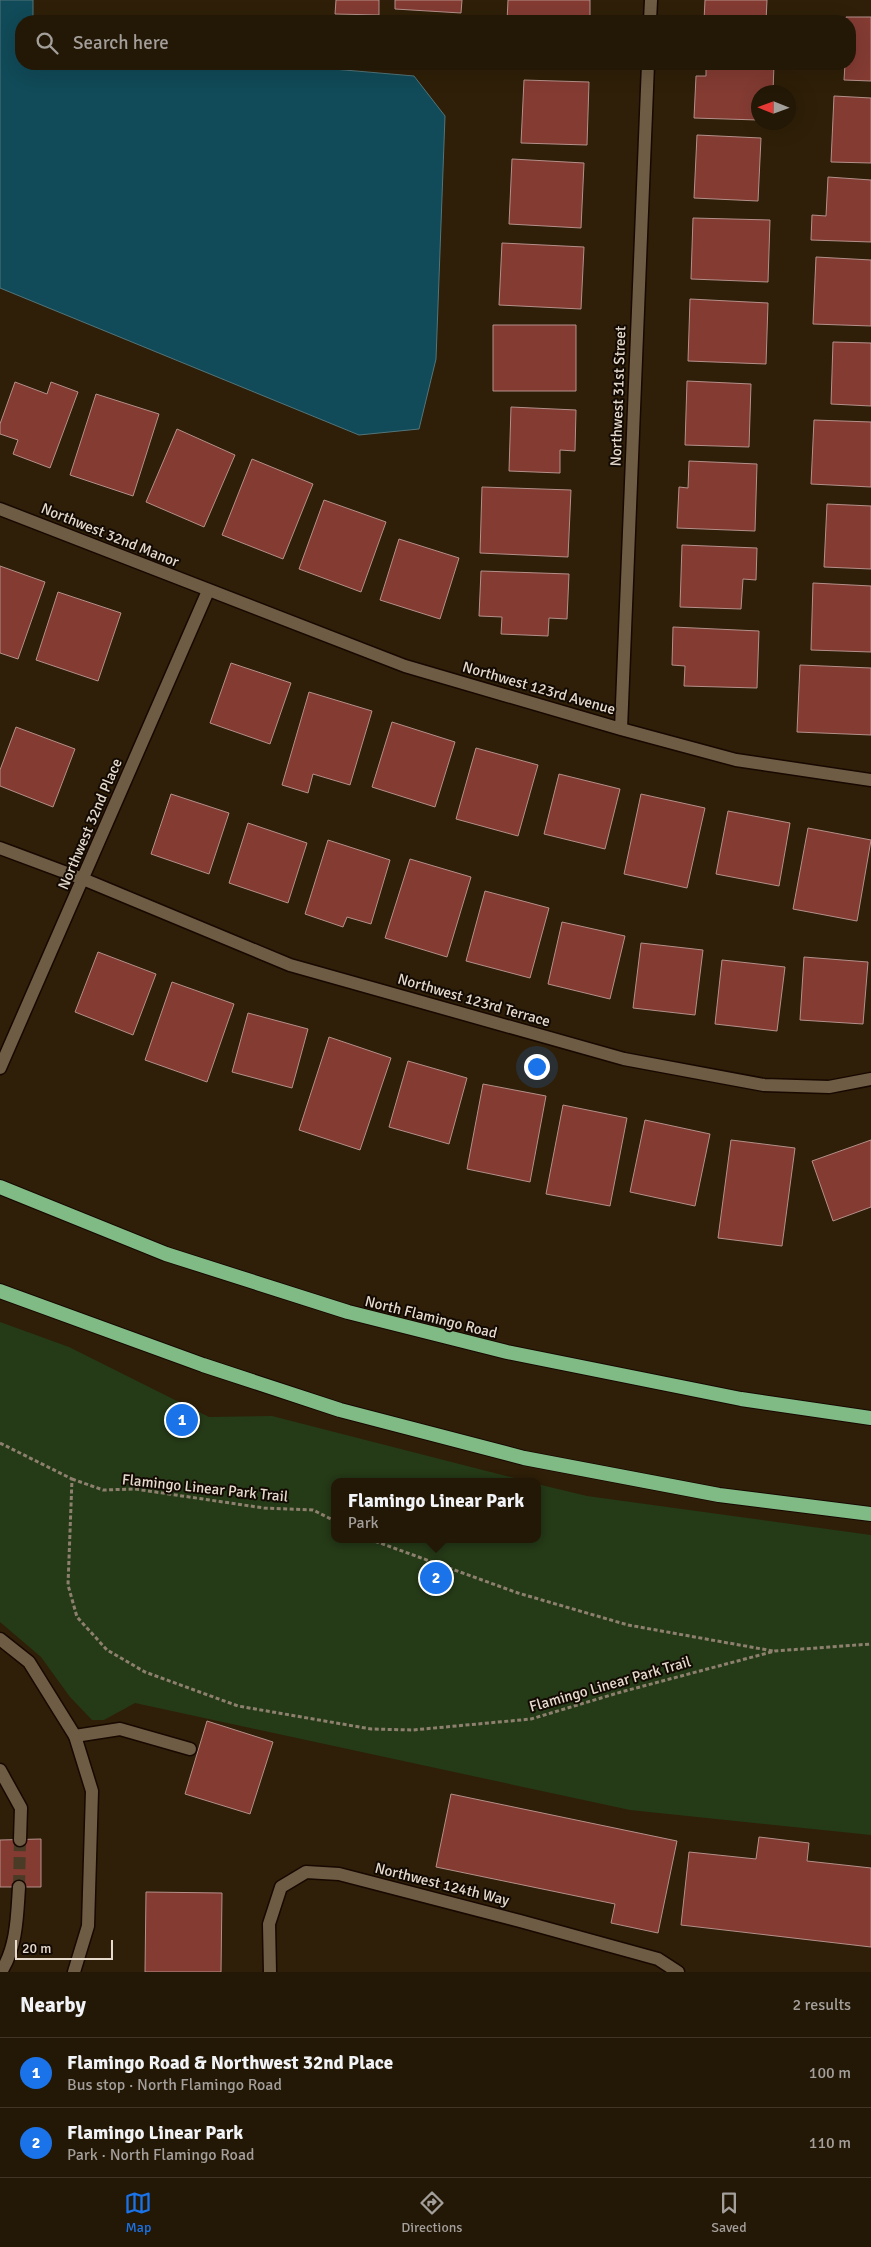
<!DOCTYPE html>
<html lang="en">
<head>
<meta charset="utf-8">
<style>
	body { margin:0; font-family:Signika,sans-serif; background:#2b2010; color:#f1f3f6 }
	.compass { position:absolute; left:751px; top:85px; width:45px; height:45px; border-radius:50%; background:#231706; box-shadow:0 5px 20px #0002; rotate:271deg }
	.scale { position:absolute; left:15px; bottom:12px; width:98px; box-sizing:border-box; padding-left:5px; border:2px solid #e6dacd; border-top:0; font-size:14px; line-height:18px; white-space:nowrap; color:#e6dacd; -webkit-text-stroke:4px #120a03; paint-order:stroke }
	.you { position:absolute; left:536px; top:1066px; width:18px; height:18px; margin:-12px; border:4px solid #fff; border-radius:50%; background:#1a73e8; box-shadow:0 0 0 8px #1a73e833 }
	.badge { display:grid; place-items:center; width:32px; height:32px; border-radius:50%; background:#1a73e8; color:#fff; font-size:16px; font-weight:700 }
	.pin { position:absolute; translate:-50% -50%; border:2px solid #fff; box-shadow:0 1px 5px #0006 }
	.popup { position:absolute; left:331px; top:1478px; width:210px; height:65px; box-sizing:border-box; display:grid; place-content:center; border-radius:10px; background:#231706; filter:drop-shadow(0 1px 4px #0005); font-size:16px; white-space:nowrap; color:#a39f9b }
	.popup b { font-size:19px; color:#f1f3f6 }
	.popup::after { content:''; position:absolute; left:50%; top:100%; margin-left:-10px; border:10px solid transparent; border-top-color:#231706 }
	.list { margin:0; padding:0; list-style:none }
	h2 { display:flex; justify-content:space-between; align-items:center; height:65px; margin:0; padding:0 20px; font-size:21px }
	h2 small { font-size:16px; font-weight:400; color:#a39f9b }
	.list li { display:grid; grid-template-columns:32px 1fr auto; gap:15px; align-items:center; box-sizing:border-box; height:70px; padding:0 20px; border-top:1px solid #403628 }
	.list b { display:block; font-size:19px; white-space:nowrap }
	.list p { margin:0; font-size:16px; white-space:nowrap; color:#a39f9b }
	.list em { font-size:16px; font-style:normal; color:#a39f9b }
	.icon { flex:none; width:28px; height:28px; fill:none; stroke:currentColor; stroke-width:2; stroke-linecap:round; stroke-linejoin:round }
	.map { position:relative; flex:none; width:871px; height:1972px; overflow:hidden }
	.search { position:absolute; background:#231706; box-shadow:0 5px 20px #0002; left:15px; right:15px; top:15px; height:55px; display:flex; align-items:center; gap:12px; box-sizing:border-box; padding:0 18px; border-radius:20px; color:#a39f9b; font-size:19px }
	.sheet { height:205px; background:#231706 }
	nav { display:flex; justify-content:space-around; align-items:center; box-sizing:border-box; height:70px; border-top:1px solid #403628; background:#231706; font-size:14px; color:#a39f9b }
	nav a { display:grid; justify-items:center; gap:2px }
	nav .on { color:#1a73e8 }
	.map>svg:first-child { display:block }
	.green { fill:#253a17 }
	.water { fill:#114a58; stroke:#51757b }
	.building { fill:#833b32; stroke:#b4908a }
	.lines { fill:none; stroke-linecap:round; stroke-linejoin:round }
	.minor-tunnel { stroke:#4a3b26; stroke-width:12; stroke-dasharray:12 6; stroke-linecap:butt }
	.service-casing { stroke:#170800; stroke-width:15 }
	.minor-casing { stroke:#170800; stroke-width:15 }
	.trunk-casing { stroke:#170800; stroke-width:16 }
	.path { stroke:#8e806e; stroke-width:3; stroke-dasharray:4 2.5; stroke-linecap:butt }
	.service { stroke:#6f5c44; stroke-width:12 }
	.minor { stroke:#6f5c44; stroke-width:12 }
	.trunk { stroke:#80bb85; stroke-width:14 }
	.labels { text-anchor:middle; stroke-width:4; stroke-linejoin:round; paint-order:stroke }
	.street-label { font-size:15px; fill:#e6dacd; stroke:#120a03 }
</style>
</head>
<body>
<div class="map">
<svg width="871" height="1972" viewBox="0 0 871 1972">
	<rect width="100%" height="100%" fill="#2f1f08"/>
	<path class="green" d="M0,1322L69,1347L209,1417L272,1416L530,1482H335V1539H537V1484L587,1496L871,1535V1835L630,1810L135,1703L104,1720H92L70,1697L41,1657L0,1622Z"/>
	<path class="water" d="M0,0H33V17L37,21H21V64H275L414,76L445,116L436,359L419,429L359,435L0,288Z"/>
	<path class="building" d="M336,0H379V15L335,14Z
		M395,0H462L461,13L395,9Z
		M508,0H590V21H507Z
		M705,0H767L766,21H704Z
		M846,17H871V81L844,80L845,64H850V21H846Z
		M706,64H774L773,92H758V120L694,118L696,76H706Z
		M524,80L589,82L587,145L521,143Z
		M834,96L871,98V163L831,162Z
		M697,135L761,138L758,201L694,198Z
		M512,159L584,163L581,228L509,224Z
		M828,177L871,180V242L811,240L812,215L826,216Z
		M693,218L770,220L768,282L691,279Z
		M502,243L584,247L581,309L499,305Z
		M816,257L871,260V326L813,324Z
		M690,299L768,303L766,364L688,361Z
		M493,325H576V391H493Z
		M833,342L871,343V406L831,404Z
		M687,381L751,384L749,447L685,445Z
		M15,382L47,394L51,382L78,392L50,468L13,454L18,440L0,434V424Z
		M96,394L159,414L133,496L70,475Z
		M511,407L576,410L575,451L560,450V473L509,471Z
		M814,420L871,422V487L811,484Z
		M177,429L235,455L204,527L146,502Z
		M252,459L313,484L283,559L222,535Z
		M689,461L757,464L755,531L677,528L679,487L688,488Z
		M482,487L571,490L568,557L480,553Z
		M324,500L386,522L361,592L299,569Z
		M827,504L871,506V569L824,567Z
		M399,539L459,558L440,619L380,600Z
		M682,545L757,548L756,580L743,579L741,609L680,607Z
		M0,566L45,582L18,659L0,653Z
		M481,571L569,574L567,619L549,618L548,636L501,634L502,617L479,616Z
		M813,583L871,586V652L811,650Z
		M58,592L121,613L98,681L36,660Z
		M673,627L759,631L757,688L684,686L685,666L672,665Z
		M231,663L291,683L270,744L210,723Z
		M800,665L871,668V735L797,732Z
		M309,692L372,711L350,785L313,774L308,793L282,785Z
		M392,722L455,742L435,807L372,787Z
		M16,727L75,749L53,807L0,786V770Z
		M476,748L538,765L518,836L456,819Z
		M559,774L620,789L605,849L544,834Z
		M171,794L229,813L209,874L151,854Z
		M641,794L705,808L687,888L624,874Z
		M728,811L790,823L779,886L716,874Z
		M248,823L307,843L288,903L229,883Z
		M808,828L871,840L857,921L793,909Z
		M328,840L390,860L371,924L347,917L343,927L305,914Z
		M410,859L471,877L447,957L385,938Z
		M485,891L549,908L530,978L466,961Z
		M562,922L625,936L610,999L548,984Z
		M641,943L703,950L695,1015L633,1008Z
		M98,952L156,974L133,1035L75,1012Z
		M804,957L868,962L863,1024L800,1020Z
		M722,960L785,967L777,1031L715,1024Z
		M172,982L234,1004L207,1082L145,1060Z
		M248,1013L308,1029L292,1088L232,1072Z
		M329,1037L391,1058L360,1150L299,1130Z
		M408,1061L467,1078L449,1144L389,1127Z
		M483,1084L546,1096L530,1182L467,1169Z
		M563,1105L627,1118L610,1206L546,1194Z
		M645,1120L710,1134L695,1206L630,1192Z
		M731,1140L795,1148L782,1246L718,1238Z
		M871,1140V1207L833,1221L812,1161Z
		M207,1721L273,1742L250,1814L185,1794Z
		M451,1794L677,1841L658,1933L611,1923L615,1904L436,1867Z
		M759,1837L809,1843L807,1861L871,1868V1947L681,1925L689,1852L756,1859Z
		M41,1839V1887H0V1840Z
		M146,1892L222,1893L221,1972H145Z"/>
	<g class="lines">
		<path class="minor-tunnel" d="M19,1887L20,1840"/>
		<g class="service-casing">
			<path id="service" d="M75,1736L120,1729L190,1749"/>
		</g>
		<g class="minor-casing">
			<path id="minor" d="M650,21L651,0
				M0,509L405,666L621,729L736,760L871,780
				M621,729L648,64
				M0,848L83,879L290,965L624,1059L764,1085L829,1087L871,1079
				M0,1068L208,591
				M0,1639L29,1662L75,1736L92,1791L88,1926L74,1972
				M0,1770L21,1808L20,1840
				M1,1972C17,1946 17,1917 19,1887
				M270,1972L269,1924L281,1887L306,1872L339,1874L520,1921L658,1959L678,1972"/>
		</g>
		<g class="trunk-casing">
			<path id="trunk" d="M0,1187L166,1254L348,1312L507,1352L741,1399L871,1418
				M0,1291L203,1365L340,1410L524,1458L719,1495L871,1514"/>
		</g>
		<path class="path" d="M0,1443L72,1479L68,1585L77,1617L107,1650L145,1672L238,1706L371,1729L413,1730L531,1719L621,1692L775,1651L871,1644
			M72,1479L103,1490L135,1489L264,1508L313,1510L335,1521
			M369,1539L518,1593L628,1625L773,1651"/>
		<use href="#service" class="service"/>
		<use href="#minor" class="minor"/>
		<use href="#trunk" class="trunk"/>
	</g>
	<g class="labels">
		<g class="street-label">
			<text transform="translate(618 396) rotate(-88)" y="5">Northwest 31st Street</text>
			<text transform="translate(110 535) rotate(22)" y="5">Northwest 32nd Manor</text>
			<text transform="translate(539 688) rotate(16)" y="5">Northwest 123rd Avenue</text>
			<text transform="translate(90 824) rotate(-67)" y="5">Northwest 32nd Place</text>
			<text transform="translate(474 1000) rotate(16)" y="5">Northwest 123rd Terrace</text>
			<text transform="translate(431 1317) rotate(14)" y="5">North Flamingo Road</text>
			<text transform="translate(205 1488) rotate(6)" y="5">Flamingo Linear Park Trail</text>
			<text transform="translate(610 1684) rotate(-16)" y="5">Flamingo Linear Park Trail</text>
			<text transform="translate(442 1884) rotate(14)" y="5">Northwest 124th Way</text>
		</g>
	</g>
</svg>
<svg class="compass" viewBox="-18 -18 36 36"><path d="M0-13l5 13h-10z" fill="#e53935"/><path d="M0 13l5-13h-10z" fill="#a39f9b"/></svg>
<div class="scale">20 m</div>
<div class="you"></div>
<div class="pin badge" style="left:182px;top:1420px">1</div>
<div class="pin badge" style="left:436px;top:1578px">2</div>
<div class="popup"><b>Flamingo Linear Park</b>Park</div>
<div class="search"><svg class="icon" aria-label="search" viewBox="0 0 24 24"><circle cx="10" cy="10" r="6"/><path d="M15 15l6 6"/></svg>Search here</div>
</div>
<section class="sheet">
<h2>Nearby<small>2 results</small></h2>
<ul class="list">
<li><span class="badge">1</span><div><b>Flamingo Road &amp; Northwest 32nd Place</b><p>Bus stop · North Flamingo Road</p></div><em>100 m</em></li>
<li><span class="badge">2</span><div><b>Flamingo Linear Park</b><p>Park · North Flamingo Road</p></div><em>110 m</em></li>
</ul>
</section>
<nav>
<a class="on"><svg class="icon" aria-label="map" viewBox="0 0 24 24"><path d="M3 6l6-2 6 2 6-2v14l-6 2-6-2-6 2zM9 4v14M15 6v14"/></svg>Map</a>
<a><svg class="icon" aria-label="directions" viewBox="0 0 24 24"><path d="M12 3l9 9-9 9-9-9zM9 14v-3h6M13 9l2 2-2 2"/></svg>Directions</a>
<a><svg class="icon" aria-label="saved" viewBox="0 0 24 24"><path d="M7 4h10v16l-5-4-5 4z"/></svg>Saved</a>
</nav>
</body>
</html>
